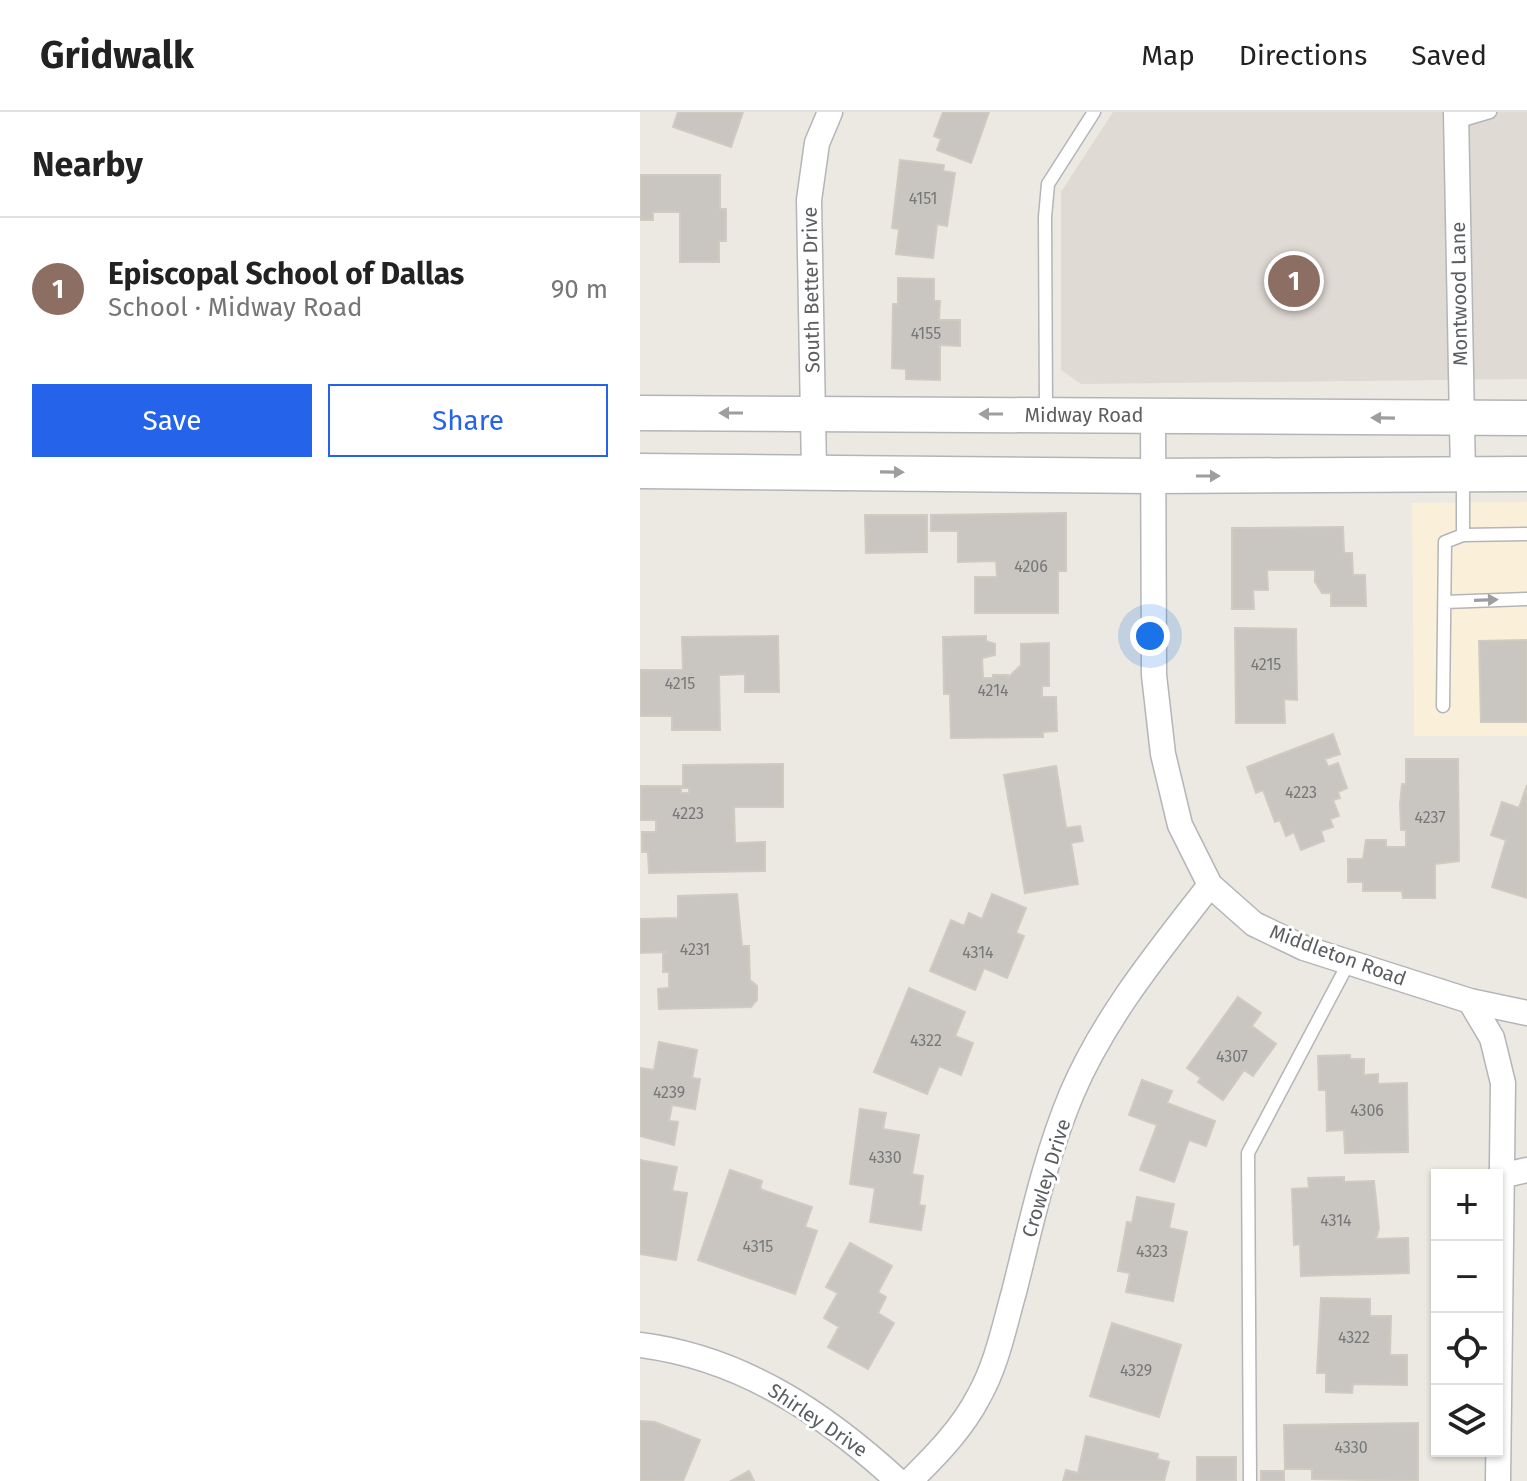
<!DOCTYPE html>
<html lang="en">
<head>
<meta charset="utf-8">
<style>
	body { margin:0; font-family:"Fira Sans",sans-serif; background:#f6f6f6; color:#222 }
	.controls { position:absolute; right:24px; bottom:24px; display:grid; overflow:hidden; border-radius:0px; box-shadow:0 2px 6px #0004 }
	.controls button { width:72px; height:72px; display:grid; place-items:center; padding:0; border:0; border-bottom:2px solid #e0e0e0; background:#fff; color:#222; font:40px sans-serif }
	.you { position:absolute; left:510px; top:524px; width:28px; height:28px; margin:-20px; border:6px solid #fff; border-radius:50%; background:#1a73e8; box-shadow:0 0 0 12px #1a73e833 }
	.badge { display:grid; place-items:center; width:52px; height:52px; border-radius:50%; background:#2563eb; color:#fff; font-size:26px; font-weight:700 }
	.pin { position:absolute; translate:-50% -50%; border:4px solid #fff; box-shadow:0 2px 8px #0006 }
	.list { margin:0; padding:0; list-style:none }
	h2 { display:flex; justify-content:space-between; align-items:center; height:104px; margin:0; padding:0 32px; font-size:34px }
	h2 small { font-size:26px; font-weight:400; color:#767676 }
	.list li { display:grid; grid-template-columns:52px 1fr auto; gap:24px; align-items:center; box-sizing:border-box; height:144px; padding:0 32px; border-top:2px solid #e0e0e0 }
	.list b { display:block; font-size:30px; white-space:nowrap }
	.list p { margin:0; font-size:26px; white-space:nowrap; color:#767676 }
	.list em { font-size:26px; font-style:normal; color:#767676 }
	.actions { display:flex; gap:16px; padding:24px 32px }
	.actions a { flex:1; padding:18px 0; border:2px solid #2563eb; border-radius:0px; text-align:center; font-size:28px; color:#2563eb }
	.actions .main { background:#2563eb; color:#fff }
	.icon { flex:none; width:44px; height:44px; fill:none; stroke:currentColor; stroke-width:2; stroke-linecap:round; stroke-linejoin:round }
	.map { position:relative; flex:none; width:887px; height:1369px; overflow:hidden }
	header { display:flex; align-items:center; gap:48px; box-sizing:border-box; height:112px; padding:0 40px; background:#fff; border-bottom:2px solid #e0e0e0 }
	header strong { font-size:38px }
	nav { display:flex; gap:44px; margin-inline-start:auto; font-size:28px }
	main { display:flex }
	aside { flex:1; background:#fff }
	.map>svg:first-child { display:block }
	.commercial { fill:#faefd9 }
	.education { fill:#dfdad4 }
	.building { fill:#c9c5c1; stroke:#d0cac1; stroke-width:2 }
	.lines { fill:none; stroke-linecap:round; stroke-linejoin:round }
	.lane-casing { stroke:#b3b5b8; stroke-width:15 }
	.street-casing { stroke:#b3b5b8; stroke-width:27 }
	.secondary-casing { stroke:#b2b5b8; stroke-width:37 }
	.lane { stroke:#fff; stroke-width:12 }
	.street { stroke:#fff; stroke-width:24 }
	.secondary { stroke:#fff; stroke-width:34 }
	.oneway { fill:#9d9ea0 }
	.labels { text-anchor:middle; stroke-width:6; stroke-linejoin:round; paint-order:stroke }
	.number-label { font-size:16px; fill:#767879 }
	.street-label { font-size:20px; fill:#5b5e61; stroke:#fff }
</style>
</head>
<body>
<header>
<strong>Gridwalk</strong>
<nav><a>Map</a><a>Directions</a><a>Saved</a></nav>
</header>
<main>
<aside>
<h2>Nearby<small></small></h2>
<ul class="list">
<li><span class="badge" style="background:#8d6e63">1</span><div><b>Episcopal School of Dallas</b><p>School · Midway Road</p></div><em>90 m</em></li>
</ul>
<div class="actions"><a class="main">Save</a><a>Share</a></div>
</aside>
<div class="map">
<svg width="887" height="1369" viewBox="0 0 887 1369">
	<rect width="100%" height="100%" fill="#ece9e2"/>
	<path class="commercial" d="M887,390V624H774L772,391Z"/>
	<path class="education" d="M473,0H887V267L441,272L421,258V80Z"/>
	<path class="building" d="M38,0H103L91,35L33,15Z
		M303,0H349L331,51L297,38L301,27L294,24Z
		M260,48L304,53L303,59L315,61L307,114L297,112L293,146L256,142L259,117L252,116Z
		M0,63H80V97H86V129H79V150H40V100H13V108H0Z
		M258,166L294,167V189H300L299,208H320V234L300,233V268L266,267V257L252,256L253,192H258Z
		M426,401V459H418V501H335V465H357L356,449L318,450V419H291V403Z
		M225,403H287V440L226,441Z
		M703,415L704,441H712L713,463H725L726,494H691V481H682L675,470V458H627L628,478H613L614,497H592V416Z
		M595,516L656,517L657,588L644,587L645,611H596Z
		M138,524L139,580H105V562L79,563L80,618H32V604H0V558H43L42,525Z
		M346,524V529L355,532V543L342,546L343,566H353V563H368V566L381,553V532L409,531V574H402V585H416L417,619L403,620V625L311,626L310,582H304L303,525Z
		M887,528V610H841L839,529Z
		M693,622L700,642L685,647L688,655L698,651L707,676L698,680L700,686L693,688L699,704L690,707L693,715L681,719L684,729L661,738L654,720L646,724L640,708L635,710L623,678L616,681L607,655Z
		M766,647H818L819,749L795,752V786H763L762,779H723V770H708V747H723L726,728H746V735H766V718H761L760,692L762,672H766Z
		M143,652V695H94L95,731L125,730V759L9,761L8,740H2V720H16V708H1V674H41V681H49V676H43V653Z
		M416,654L426,716L440,714L443,729L431,731L438,772L385,781L364,663Z
		M887,673V786L852,775L866,728L851,723L862,690L879,696Z
		M97,782L102,834H109L110,868L117,874V888L111,895L19,897L18,877L29,876V860H23V842L28,840L0,841V807L38,806V784Z
		M352,782L386,796L376,821L384,824L367,866L344,856L335,878L290,859L311,808L324,814L329,801L342,807Z
		M269,876L325,900L315,924L333,931L321,963L299,954L287,982L234,960Z
		M598,885L621,901L612,914L636,932L613,964L604,958L583,988L558,970L561,966L547,956Z
		M19,930L57,938L52,966L60,967L55,997L32,993L29,1009L38,1010L34,1033L0,1024V956L14,958Z
		M710,943V947H724V963L738,962V972L767,971L768,1040L705,1041L704,1018L687,1019L686,978H679L678,944Z
		M502,968L532,979L527,991L575,1009L566,1034L549,1028L534,1070L500,1058L517,1013L489,1003Z
		M220,997L246,1001L243,1017L279,1023L272,1062L283,1064L279,1093L285,1094L281,1118L230,1110L235,1076L210,1072Z
		M0,1048L37,1055L32,1079L47,1081L36,1148L0,1142Z
		M90,1058L122,1069L120,1077L172,1095L165,1115L177,1119L155,1182L58,1148Z
		M704,1065V1070L734,1069L739,1116L736,1127L768,1126L769,1161L661,1164L660,1132L654,1133L652,1077L669,1076L668,1066Z
		M497,1085L534,1092L529,1116L547,1120L533,1189L486,1180L490,1161L478,1159L487,1110L492,1111Z
		M210,1131L252,1154L238,1180L246,1185L238,1201L254,1211L228,1257L188,1235L199,1215L184,1206L198,1181L186,1175Z
		M681,1186L730,1187V1204H751L750,1243H767V1273L713,1272L712,1281L686,1280V1261H677Z
		M472,1211L541,1233L519,1305L450,1284Z
		M0,1309L15,1310L60,1328L43,1369H0Z
		M778,1311V1369L672,1367V1357H645L644,1313Z
		M446,1324L518,1342L517,1347L529,1350L524,1369H423L426,1358L438,1361Z
		M557,1345H596V1369H557Z
		M109,1359L114,1369H91Z
		M621,1359H644V1369H621Z"/>
	<g class="lines">
		<g class="lane-casing">
			<path id="lane" d="M816,10L850,0
				M406,299L405,105L408,72L454,0
				M823,366V423
				M805,490L887,487
				M803,594L805,430L823,423L887,422
				M610,1369L608,1041L709,850"/>
		</g>
		<g class="street-casing">
			<path id="street" d="M816,0L823,363
				M513,303L514,563L523,642L540,713L570,773L614,812L664,836L830,889L852,926L863,971L858,1369
				M174,359L169,88L177,31L190,0
				M830,889L887,901
				M861,1064L887,1058
				M0,1233C102,1246 184,1301 258,1369
				M270,1369C296,1343 322,1317 339,1284C357,1252 364,1215 374,1180C391,1113 405,1045 432,981C465,904 519,839 570,773"/>
		</g>
		<g class="secondary-casing">
			<path id="secondary" d="M0,301L887,306
				M0,359L513,364L887,362"/>
		</g>
		<use href="#lane" class="lane"/>
		<use href="#street" class="street"/>
		<use href="#secondary" class="secondary"/>
	</g>
	<defs><path id="oneway-solid" d="M-6-.8H1V-3.2L6.5 0L1 3.2V.8H-6Z" transform="scale(2)"/></defs>
	<g class="oneway">
		<use href="#oneway-solid" transform="translate(91 301) rotate(180)"/>
		<use href="#oneway-solid" transform="translate(351 302) rotate(-180)"/>
		<use href="#oneway-solid" transform="translate(743 306) rotate(-179)"/>
		<use href="#oneway-solid" transform="translate(252 360) rotate(1)"/>
		<use href="#oneway-solid" transform="translate(568 364)"/>
		<use href="#oneway-solid" transform="translate(846 488) rotate(-2)"/>
	</g>
	<g class="labels">
		<g class="number-label">
			<text x="283" y="92">4151</text>
			<text x="286" y="227">4155</text>
			<text x="391" y="460">4206</text>
			<text x="626" y="558">4215</text>
			<text x="40" y="577">4215</text>
			<text x="353" y="584">4214</text>
			<text x="661" y="686">4223</text>
			<text x="48" y="707">4223</text>
			<text x="790" y="711">4237</text>
			<text x="55" y="843">4231</text>
			<text x="338" y="846">4314</text>
			<text x="286" y="934">4322</text>
			<text x="592" y="950">4307</text>
			<text x="29" y="986">4239</text>
			<text x="727" y="1004">4306</text>
			<text x="245" y="1051">4330</text>
			<text x="696" y="1114">4314</text>
			<text x="118" y="1140">4315</text>
			<text x="512" y="1145">4323</text>
			<text x="714" y="1231">4322</text>
			<text x="496" y="1264">4329</text>
			<text x="711" y="1341">4330</text>
		</g>
		<g class="street-label">
			<text transform="translate(171 178) rotate(-91)" y="7">South Better Drive</text>
			<text transform="translate(819 182) rotate(-91)" y="7">Montwood Lane</text>
			<text x="444" y="310">Midway Road</text>
			<text transform="translate(698 843) rotate(20)" y="7">Middleton Road</text>
			<text transform="translate(406 1066) rotate(-73)" y="7">Crowley Drive</text>
			<text transform="translate(178 1308) rotate(34)" y="7">Shirley Drive</text>
		</g>
	</g>
</svg>
<div class="controls">
<button>+</button>
<button>−</button>
<button><svg class="icon" aria-label="locate" viewBox="0 0 24 24"><circle cx="12" cy="12" r="6"/><path d="M12 2v4M12 18v4M2 12h4M18 12h4"/></svg></button>
<button><svg class="icon" aria-label="layers" viewBox="0 0 24 24"><path d="M12 4l9 5-9 5-9-5zM3 14l9 5 9-5"/></svg></button>
</div>
<div class="you"></div>
<div class="pin badge" style="left:654px;top:169px;background:#8d6e63">1</div>
</div>
</main>
</body>
</html>
